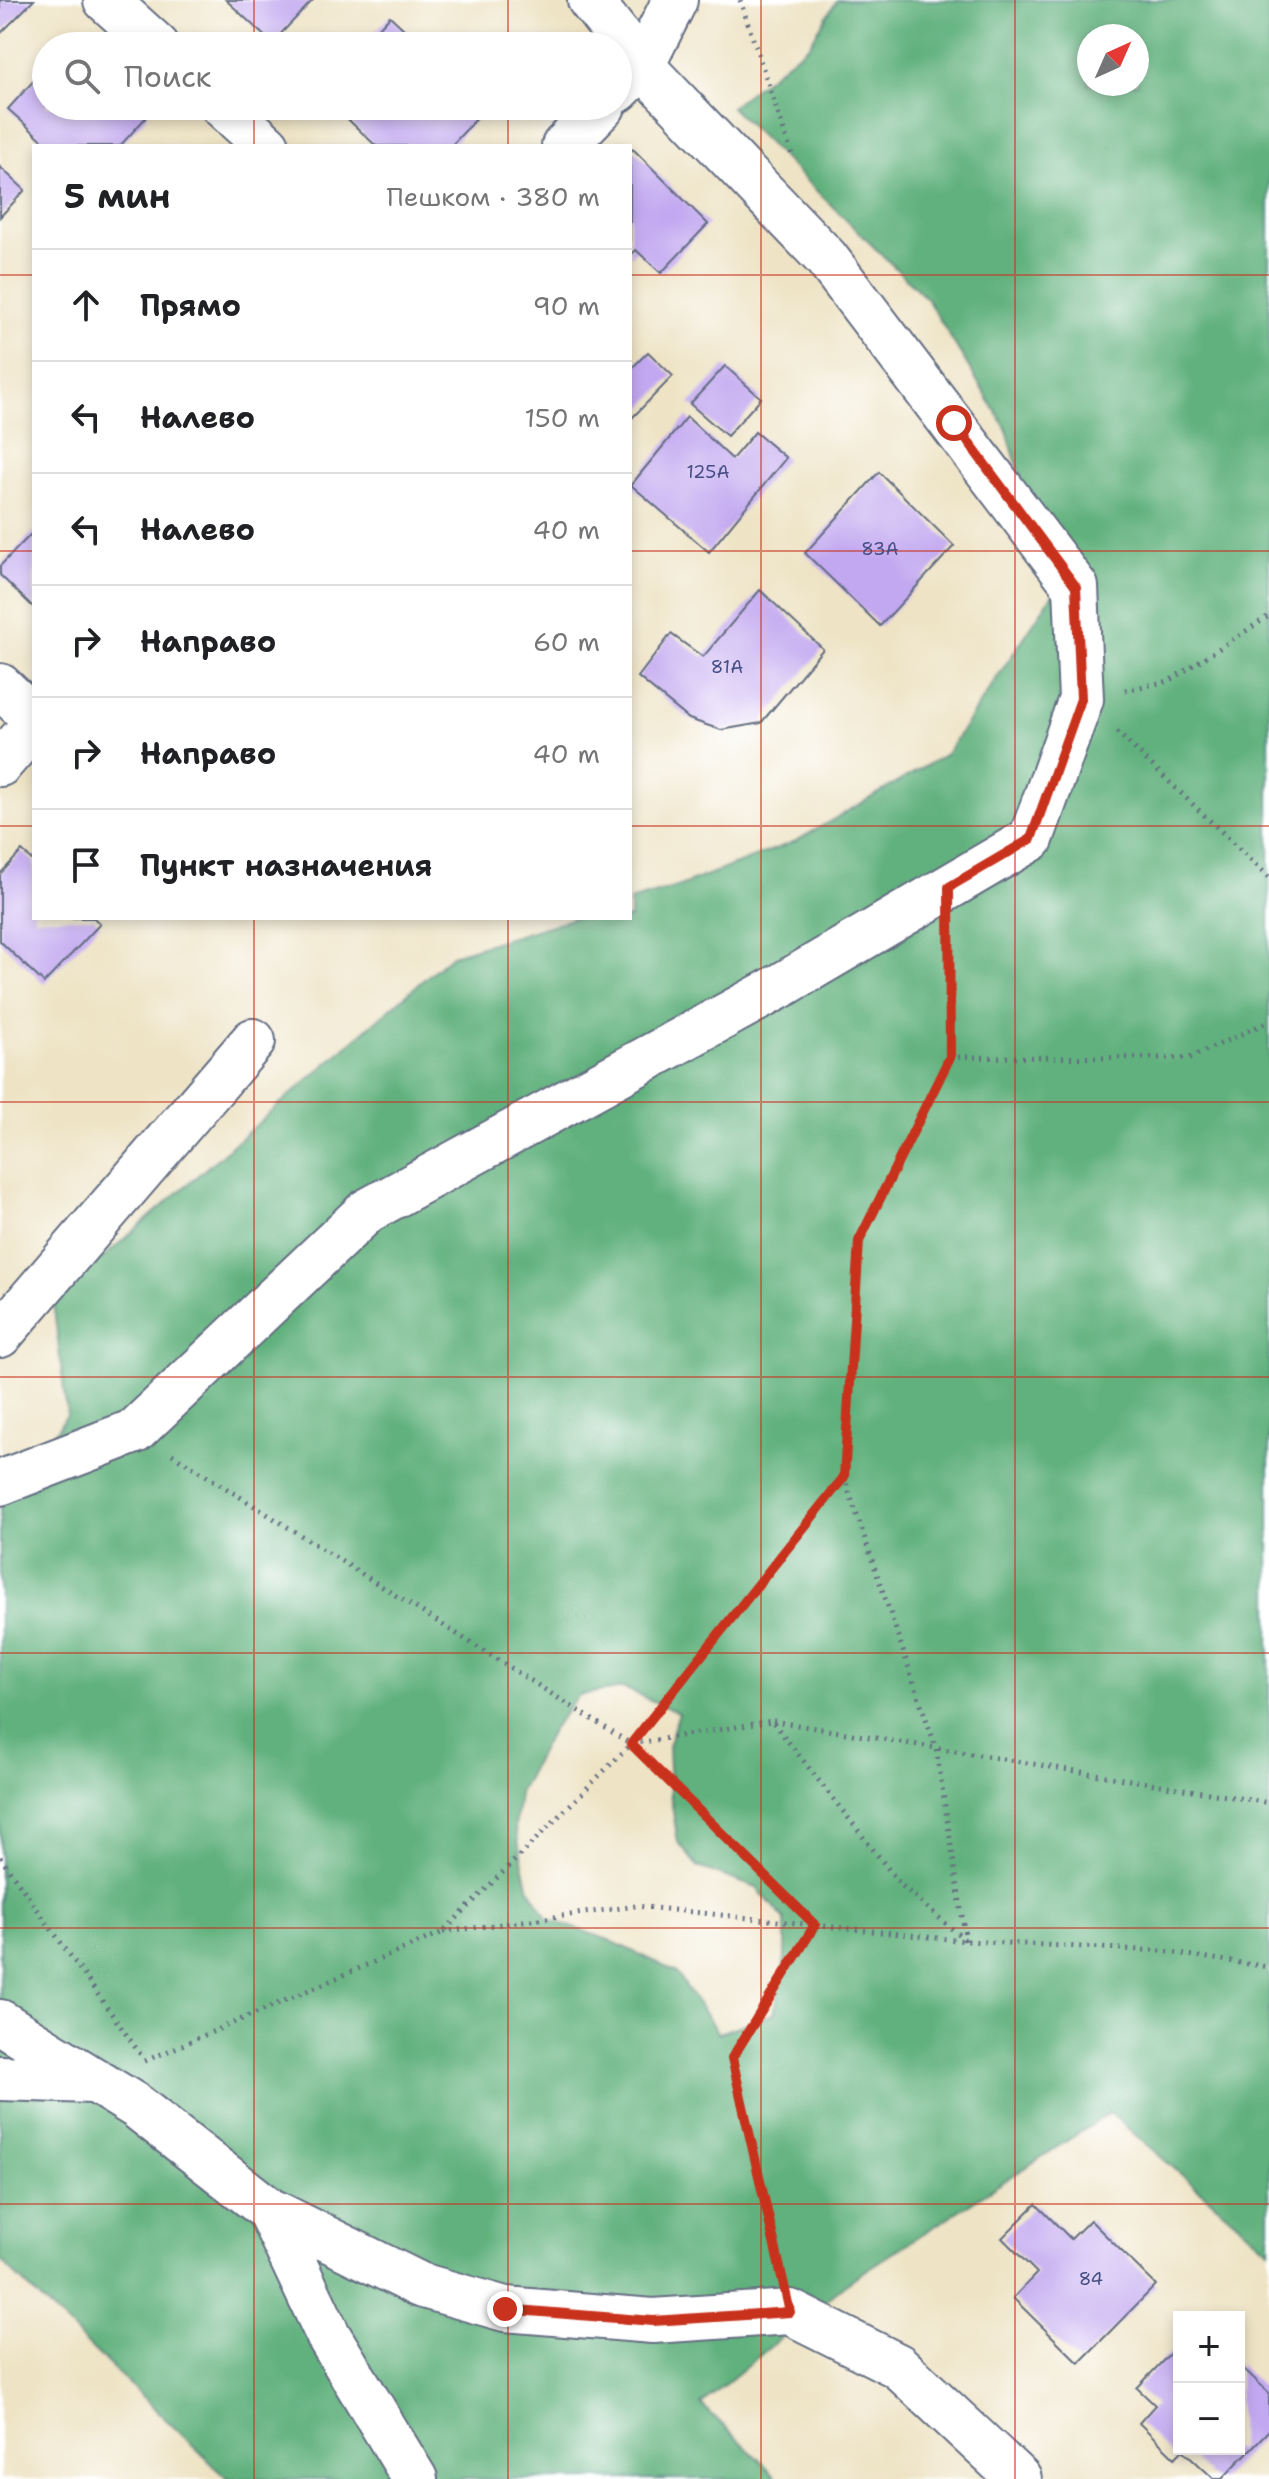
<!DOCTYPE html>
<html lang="ru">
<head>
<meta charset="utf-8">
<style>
	body { margin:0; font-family:"Shantell Sans",sans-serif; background:#f2f2f2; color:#202124 }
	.controls { position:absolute; right:24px; bottom:24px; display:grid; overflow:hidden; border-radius:0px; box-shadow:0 4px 12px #0003 }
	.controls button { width:72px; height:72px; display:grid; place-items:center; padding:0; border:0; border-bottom:2px solid #e0e0e0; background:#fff; color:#202124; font:40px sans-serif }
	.compass { position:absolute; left:1077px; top:24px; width:72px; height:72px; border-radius:50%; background:#fff; box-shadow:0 4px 12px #0003; rotate:45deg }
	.stop { position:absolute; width:24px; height:24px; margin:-18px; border:6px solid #c8321e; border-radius:50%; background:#fff }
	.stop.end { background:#c8321e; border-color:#fff; box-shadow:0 2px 8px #0008 }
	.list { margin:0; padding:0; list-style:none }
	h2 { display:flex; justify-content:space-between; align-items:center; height:104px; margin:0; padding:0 32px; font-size:34px }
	h2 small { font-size:26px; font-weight:400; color:#757577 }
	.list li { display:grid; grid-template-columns:52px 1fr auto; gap:24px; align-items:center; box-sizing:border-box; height:112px; padding:0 32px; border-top:2px solid #e0e0e0 }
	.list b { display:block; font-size:30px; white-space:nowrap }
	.list em { font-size:26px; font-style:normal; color:#757577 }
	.icon { flex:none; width:44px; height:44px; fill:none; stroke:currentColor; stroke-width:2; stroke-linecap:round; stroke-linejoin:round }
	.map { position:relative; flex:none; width:1269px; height:2479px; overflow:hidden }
	.search { position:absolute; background:#fff; box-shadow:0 4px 12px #0003; left:32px; top:32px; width:600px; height:88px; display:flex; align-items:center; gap:20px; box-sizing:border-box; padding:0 28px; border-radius:44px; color:#757577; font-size:30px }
	.panel { position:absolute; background:#fff; box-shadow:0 4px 12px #0003; left:32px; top:144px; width:600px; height:776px; border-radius:0px }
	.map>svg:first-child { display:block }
	.forest { fill:#61b17d; stroke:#3e706e; stroke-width:2; fill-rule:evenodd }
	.building { fill:#c2a8f0 }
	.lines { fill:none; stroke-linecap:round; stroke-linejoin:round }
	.minor-casing { stroke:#656e82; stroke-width:48 }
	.path { stroke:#656e82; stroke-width:5; stroke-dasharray:2 6; stroke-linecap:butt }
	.minor { stroke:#fff; stroke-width:44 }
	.route { stroke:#c8321e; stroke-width:10 }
	.grid { fill:none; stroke:#c8321e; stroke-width:2; stroke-opacity:0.55 }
	.labels { text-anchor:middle; stroke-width:6; stroke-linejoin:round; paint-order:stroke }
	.number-label { font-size:18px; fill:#454d82 }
</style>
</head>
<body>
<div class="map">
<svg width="1269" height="2479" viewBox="0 0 1269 2479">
	<rect width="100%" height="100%" fill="#fff"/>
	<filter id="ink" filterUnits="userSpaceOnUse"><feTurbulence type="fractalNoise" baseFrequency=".0125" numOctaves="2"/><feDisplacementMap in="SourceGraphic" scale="16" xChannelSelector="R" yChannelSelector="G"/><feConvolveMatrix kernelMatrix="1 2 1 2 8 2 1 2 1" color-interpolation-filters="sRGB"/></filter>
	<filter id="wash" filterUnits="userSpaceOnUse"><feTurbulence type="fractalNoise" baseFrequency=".006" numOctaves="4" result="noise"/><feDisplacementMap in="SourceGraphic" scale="32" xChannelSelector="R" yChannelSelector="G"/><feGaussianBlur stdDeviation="1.8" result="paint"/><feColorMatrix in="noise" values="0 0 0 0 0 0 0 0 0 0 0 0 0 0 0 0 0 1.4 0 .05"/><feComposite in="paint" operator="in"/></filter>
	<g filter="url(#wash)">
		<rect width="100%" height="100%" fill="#eee3c5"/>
		<path class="forest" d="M837,0H1269V2250L1110,2113L851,2280L701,2404L779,2479H228L0,2260V1509L67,1415L53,1301L452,955L574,918H630V901L677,887L796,841L946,754L1055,591L1006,428L927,299L731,107L809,45ZM1089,36H1137V84H1089ZM624,1688L679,1713L668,1746L670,1793L678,1842L698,1867L757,1888L785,1920V1958L774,2014L718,2033L676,1972L609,1940L548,1919L528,1886L515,1827L519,1793L551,1731L579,1695Z"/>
		<g id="blocks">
			<path class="building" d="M0,0H34L0,34Z
				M226,0H313L272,43Z
				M390,16L422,46H362Z
				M46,67V106H138L148,115L120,146H49L8,109Z
				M334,106H485L486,108L451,146H376Z
				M633,149L708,224L661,273L636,250L630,256V152Z
				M0,167L25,190L0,217Z
				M648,352L673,376L630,420V370Z
				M725,366L761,398L727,436L690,404Z
				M687,417L732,459L755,432L786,458L709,552L631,485Z
				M879,472L954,546L880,626L805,553Z
				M34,531V608L0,575V566Z
				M760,590L823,649L761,723L721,730L689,719L638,677L671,634L703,657Z
				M22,851L34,862V918H94L100,924L44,983L0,941V874Z
				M1036,2204L1071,2239L1090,2220L1156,2285L1079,2363L1013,2298L1037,2273L1002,2238Z
				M1179,2344V2449H1239V2364L1269,2393V2430L1222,2479H1214L1183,2450L1175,2458L1139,2423L1155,2405L1137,2388Z"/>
		</g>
	</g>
	<g filter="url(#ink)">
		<use href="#blocks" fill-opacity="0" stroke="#656e82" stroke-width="2"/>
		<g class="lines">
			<g class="minor-casing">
				<path id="minor" d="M106,0L157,46
					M618,90L642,66L675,0
					M223,106L267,146
					M564,146L603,106
					M0,686L34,718
					M0,764L34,725
					M0,1335L253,1041
					M0,1483L135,1431L367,1211L784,984L1031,839L1081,699L1076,587L826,258L642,66L590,0
					M0,2022L136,2106L269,2210L420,2285L505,2309L653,2321L790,2312L898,2366L1019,2479
					M0,2078L92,2081
					M269,2210L328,2335L415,2479"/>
			</g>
			<path class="path" d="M740,0L793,158
				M1125,690L1169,681L1269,616
				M1117,732L1269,877
				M949,938L950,1057L859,1241L844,1477L936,1748L966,1941
				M950,1057L1190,1058L1269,1021
				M172,1454L631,1744
				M773,1721L1269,1803
				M0,1857L143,2058
				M443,1932L636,1906L966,1941L1161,1951L1269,1967
				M145,2061L443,1932L631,1744L772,1721L901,1885L965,1940
				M780,2268L732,2058L815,1925L631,1744L844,1477"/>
			<use href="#minor" class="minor"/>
		</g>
	</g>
	<g class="lines" filter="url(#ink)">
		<path class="route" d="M505,2309L653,2321L790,2312L732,2058L815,1925L631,1744L844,1477L859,1241L950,1057L949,887L1031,839L1081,699L1076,587L954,423"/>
	</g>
	<path class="grid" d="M254,0V46M508,0V46M761,0V2479M1015,0V2479M254,106V146M508,106V146M0,275H34M630,275H1269M0,551H34M630,551H1269M0,826H34M630,826H1269M254,918V2479M508,918V2479M0,1102H1269M0,1377H1269M0,1653H1269M0,1928H1269M0,2204H1269"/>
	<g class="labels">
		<g class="number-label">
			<text x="708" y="478">125А</text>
			<text x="880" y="555">83А</text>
			<text x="727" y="673">81А</text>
			<text x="1091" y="2285">84</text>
		</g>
	</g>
</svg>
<div class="controls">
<button>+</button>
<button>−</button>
</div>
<svg class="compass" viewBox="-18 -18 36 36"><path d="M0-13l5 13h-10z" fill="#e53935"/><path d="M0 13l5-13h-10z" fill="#757577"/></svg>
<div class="stop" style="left:954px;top:423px"></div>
<div class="stop end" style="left:505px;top:2309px"></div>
<div class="search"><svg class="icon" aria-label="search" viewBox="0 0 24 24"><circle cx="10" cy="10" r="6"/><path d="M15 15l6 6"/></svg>Поиск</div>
<section class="panel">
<h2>5 мин<small>Пешком · 380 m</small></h2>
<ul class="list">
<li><svg class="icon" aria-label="ahead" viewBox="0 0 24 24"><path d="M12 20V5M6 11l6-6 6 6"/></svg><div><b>Прямо</b></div><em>90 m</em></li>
<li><svg class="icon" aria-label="left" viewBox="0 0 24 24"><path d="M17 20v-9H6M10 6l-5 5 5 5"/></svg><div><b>Налево</b></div><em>150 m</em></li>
<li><svg class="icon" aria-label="left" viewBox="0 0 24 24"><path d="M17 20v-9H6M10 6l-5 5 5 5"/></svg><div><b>Налево</b></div><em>40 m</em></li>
<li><svg class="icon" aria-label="right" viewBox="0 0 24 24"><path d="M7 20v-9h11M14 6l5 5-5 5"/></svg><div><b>Направо</b></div><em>60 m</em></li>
<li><svg class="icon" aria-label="right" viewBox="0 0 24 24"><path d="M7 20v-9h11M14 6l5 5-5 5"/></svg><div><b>Направо</b></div><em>40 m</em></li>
<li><svg class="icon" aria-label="arrive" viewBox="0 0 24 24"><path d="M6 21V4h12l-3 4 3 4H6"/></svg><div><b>Пункт назначения</b></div></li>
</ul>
</section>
</div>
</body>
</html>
